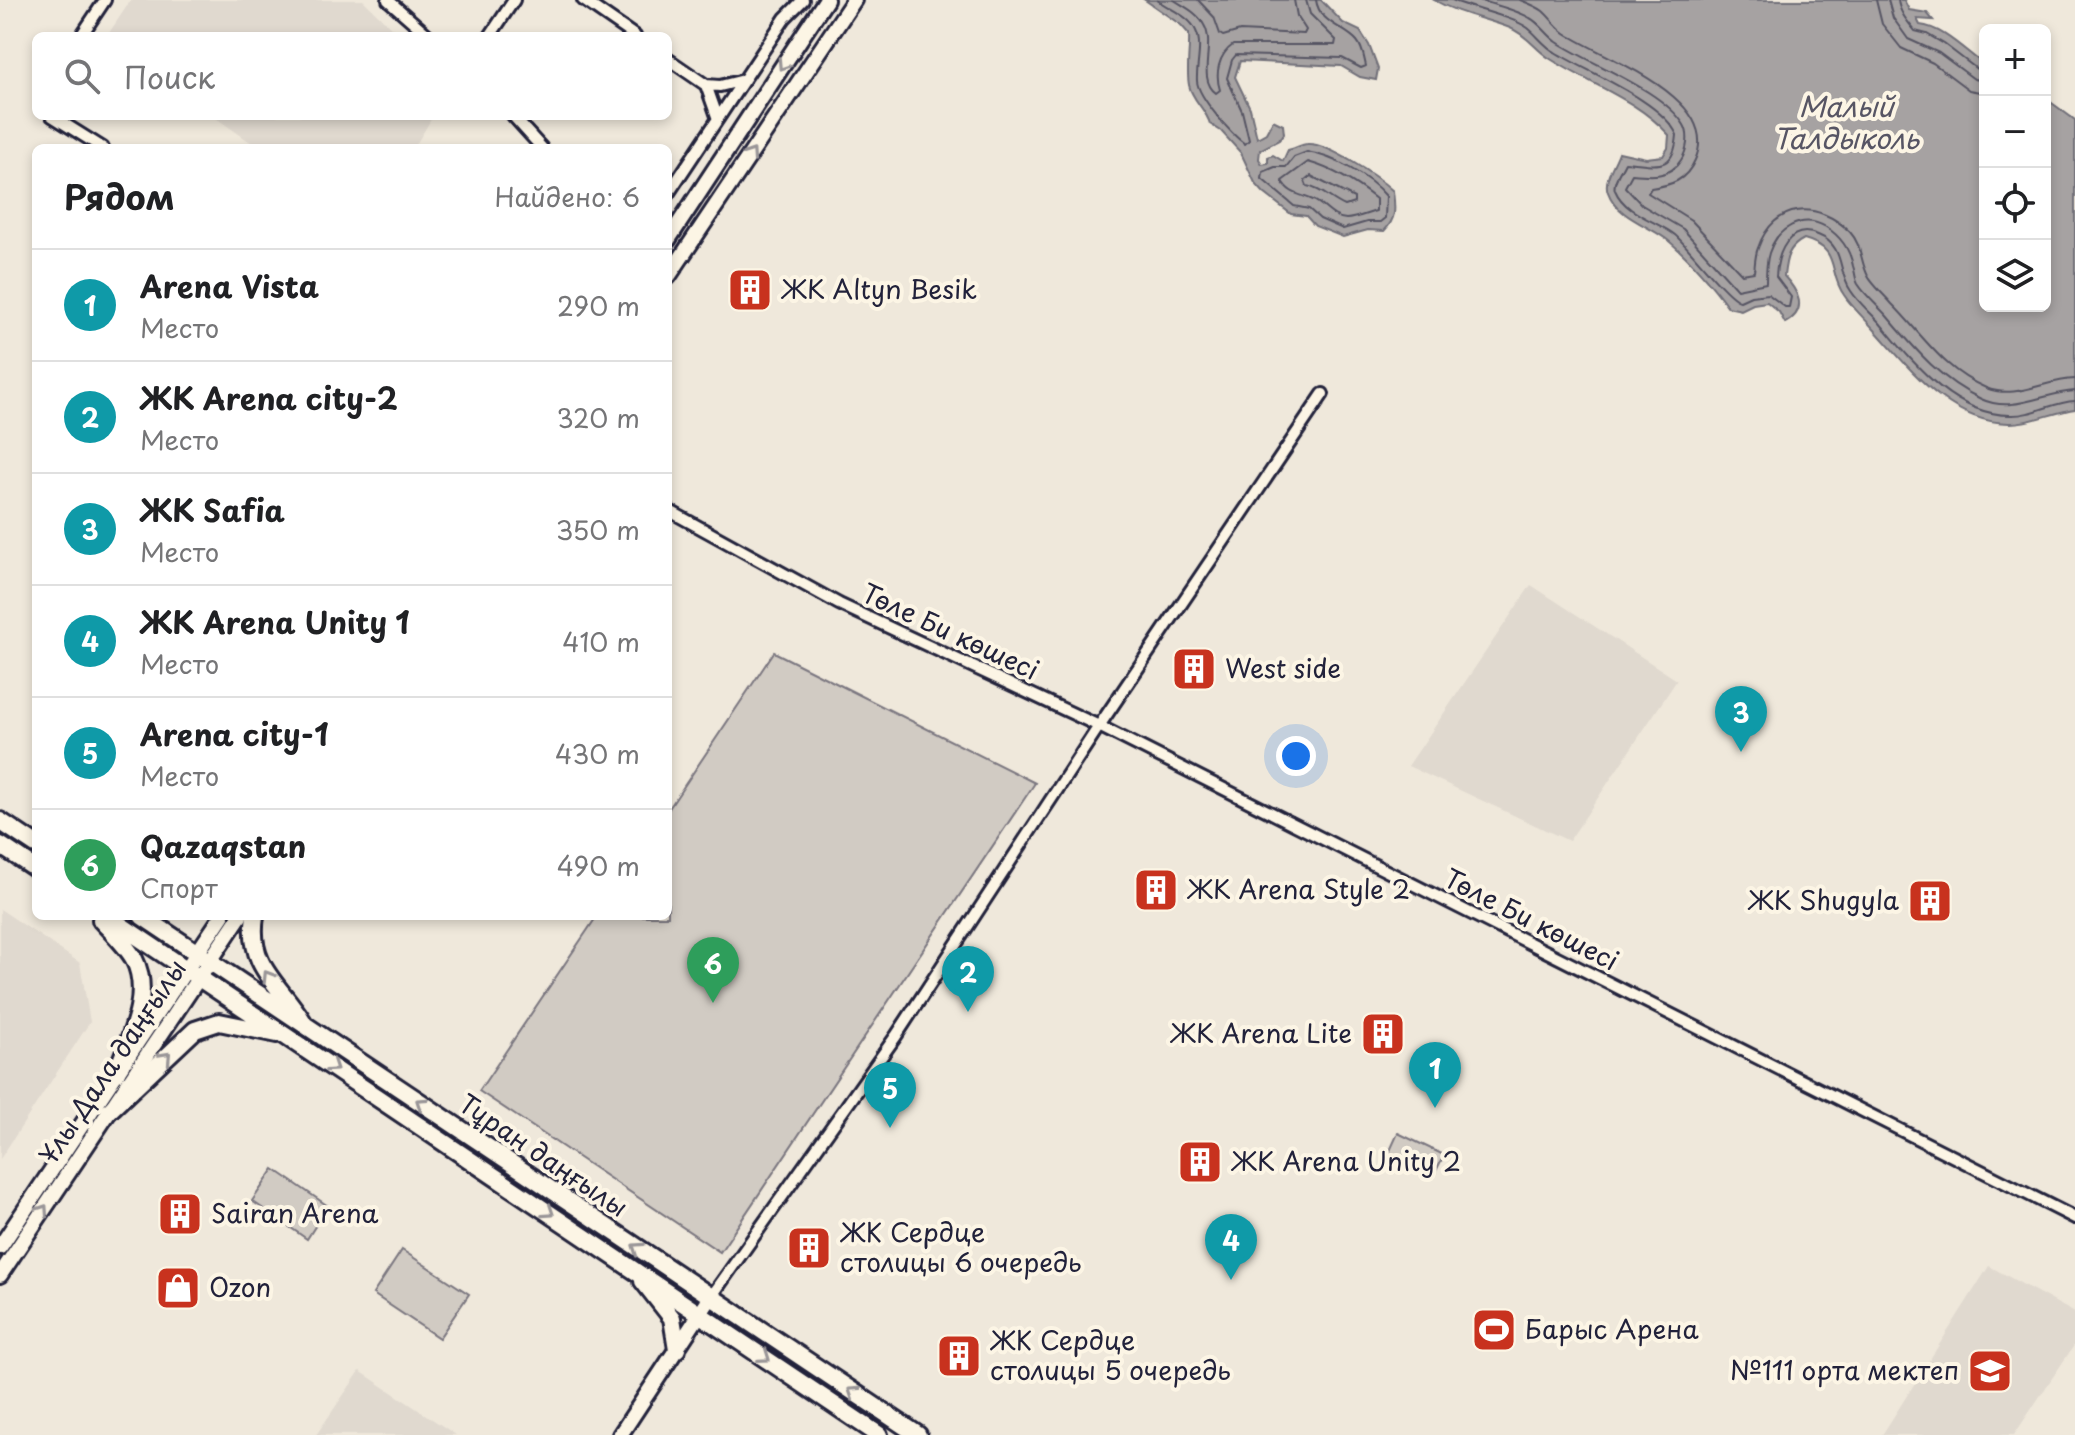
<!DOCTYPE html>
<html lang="ru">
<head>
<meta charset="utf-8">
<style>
	body { margin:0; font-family:"Playpen Sans",sans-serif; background:#f2f2f2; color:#202124 }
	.controls { position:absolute; right:24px; top:24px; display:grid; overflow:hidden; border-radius:12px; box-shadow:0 4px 12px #0003 }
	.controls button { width:72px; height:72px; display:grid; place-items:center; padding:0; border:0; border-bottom:2px solid #e0e0e0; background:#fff; color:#202124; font:40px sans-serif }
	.you { position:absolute; left:1296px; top:756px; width:28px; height:28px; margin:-20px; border:6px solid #fff; border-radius:50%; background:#1a73e8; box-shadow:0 0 0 12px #1a73e833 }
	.badge { display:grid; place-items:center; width:52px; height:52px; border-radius:50%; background:#0f766e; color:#fff; font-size:26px; font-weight:700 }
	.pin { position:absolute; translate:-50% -66px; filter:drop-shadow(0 2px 4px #0008) }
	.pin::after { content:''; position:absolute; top:42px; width:28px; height:24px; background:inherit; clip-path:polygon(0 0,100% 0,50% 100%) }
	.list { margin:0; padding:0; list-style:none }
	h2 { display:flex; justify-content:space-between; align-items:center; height:104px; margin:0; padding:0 32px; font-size:34px }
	h2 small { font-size:26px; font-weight:400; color:#757577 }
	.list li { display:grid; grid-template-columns:52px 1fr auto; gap:24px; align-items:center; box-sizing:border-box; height:112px; padding:0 32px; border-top:2px solid #e0e0e0 }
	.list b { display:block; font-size:30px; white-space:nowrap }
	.list p { margin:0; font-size:26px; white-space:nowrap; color:#757577 }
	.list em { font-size:26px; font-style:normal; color:#757577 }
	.icon { flex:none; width:44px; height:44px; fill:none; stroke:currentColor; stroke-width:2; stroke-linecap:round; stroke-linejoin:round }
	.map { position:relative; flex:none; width:2075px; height:1435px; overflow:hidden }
	.search { position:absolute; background:#fff; box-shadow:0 4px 12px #0003; left:32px; top:32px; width:640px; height:88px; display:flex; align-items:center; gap:20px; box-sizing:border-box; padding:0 28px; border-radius:12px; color:#757577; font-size:30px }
	.panel { position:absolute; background:#fff; box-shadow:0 4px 12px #0003; left:32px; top:144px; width:640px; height:776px; border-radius:12px }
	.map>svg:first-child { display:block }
	.built { fill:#e0d9cf }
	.green { fill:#d1cbc3; stroke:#7a767f; stroke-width:2 }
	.water { fill:#a6a2a2; stroke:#716f79; stroke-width:2 }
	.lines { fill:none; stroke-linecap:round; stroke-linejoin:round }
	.shore { stroke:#575564; stroke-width:2 }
	.street-casing { stroke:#22223b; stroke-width:16 }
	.secondary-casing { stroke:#22223b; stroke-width:20 }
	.primary-casing { stroke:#22223b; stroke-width:22 }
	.street { stroke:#fcf5e5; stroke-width:10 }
	.secondary { stroke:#fcf5e5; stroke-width:14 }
	.primary { stroke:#fcf5e5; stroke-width:16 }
	.oneway { stroke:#9a9698 }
	.labels { text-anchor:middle; stroke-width:8; stroke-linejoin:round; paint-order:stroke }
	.poi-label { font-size:26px; fill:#22223b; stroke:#fcf5e5; text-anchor:start }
	.street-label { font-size:26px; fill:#22223b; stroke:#fcf5e5 }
	.water-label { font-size:28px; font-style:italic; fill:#575564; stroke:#fcf5e5 }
</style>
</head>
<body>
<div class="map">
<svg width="2075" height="1435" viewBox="0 0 2075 1435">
	<rect width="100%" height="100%" fill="#efe8db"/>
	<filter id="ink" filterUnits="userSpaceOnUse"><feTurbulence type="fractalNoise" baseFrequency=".0125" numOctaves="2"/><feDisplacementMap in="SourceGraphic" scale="16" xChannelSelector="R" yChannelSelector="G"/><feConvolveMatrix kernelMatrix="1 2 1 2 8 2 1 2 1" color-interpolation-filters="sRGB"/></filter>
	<g filter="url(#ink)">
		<path class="built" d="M131,0H363L400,36H107Z
			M213,116H433L414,148H259Z
			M1531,585L1677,680L1569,841L1408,766Z
			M0,909L80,963L90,1022L0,1159Z
			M1989,1266L2075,1313V1344L2014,1435H1882Z
			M360,1371L456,1435H316Z"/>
		<path class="green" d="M774,652L1035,783L720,1252L479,1091L597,916H668V810Z
			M1398,1133L1444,1155L1433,1177L1388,1155Z
			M274,1169L328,1206L307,1239L252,1201Z
			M402,1250L469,1294L439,1338L373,1294Z"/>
		<path class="water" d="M1145,0H1321L1343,23L1360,31L1369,45L1378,69L1376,80L1360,77L1341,66L1240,61L1235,77L1250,108L1257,138L1266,133L1273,120L1283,125L1284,134L1279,140L1260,150L1259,159L1262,164L1268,163V157L1273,155L1283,161L1288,150C1294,149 1302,144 1307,144C1327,142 1378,177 1393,191C1395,208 1397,218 1384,231L1368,230L1343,237L1315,226L1306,216L1291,214L1264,193L1255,183L1241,153L1221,131L1210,124C1206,109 1192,100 1189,85C1186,70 1190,50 1189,34L1181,25Z
			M1434,0H1904L1909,10L1927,13L1933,20L1917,19L1920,25C1943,27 1966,52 1985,65V306H2045V98L2075,120V409C2054,412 2029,424 2009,423C1949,423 1909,367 1872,327C1863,317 1851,306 1844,295C1827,272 1842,249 1804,239C1788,247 1786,258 1784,276C1798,291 1809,310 1785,323L1779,312L1767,302L1753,304L1741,310L1728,307C1713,286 1689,258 1670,242C1651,226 1617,218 1608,192C1603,180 1615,164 1619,152L1646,158L1663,156L1668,148L1669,135C1637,99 1589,84 1549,58C1535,49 1526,34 1510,28C1484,18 1458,14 1434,0Z"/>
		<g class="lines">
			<path class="shore" d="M1157,0C1169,9 1190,16 1196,31C1203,45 1196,65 1197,81C1198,97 1232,135 1245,144L1249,140L1242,111L1227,78L1232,60L1236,55L1342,58L1361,68L1366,66C1364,58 1363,48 1357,41C1345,27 1319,23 1316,0
				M1174,0C1185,7 1198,13 1204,25C1216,45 1196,78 1216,93L1220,90C1215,74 1218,55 1233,45H1335L1336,40L1310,14L1306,0
				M1198,0L1214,17L1220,34L1223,36L1240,31L1304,34L1306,30L1297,16L1294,0
				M1452,0C1473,9 1511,16 1528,28C1537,35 1544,46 1555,52C1587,72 1662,101 1677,135C1674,174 1654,164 1625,162C1622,169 1612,182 1615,190C1625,214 1657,221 1675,235C1689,247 1728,299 1740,301L1751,296L1768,294L1785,307H1789L1791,297L1776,277C1777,254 1789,222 1818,235C1846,246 1837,272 1851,291C1858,302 1870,312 1879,322C1912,361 1953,415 2010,415C2032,416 2053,402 2075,401
				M1478,0C1495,5 1514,9 1530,18C1540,23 1547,35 1557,42C1592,65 1663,90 1684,125C1690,135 1687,151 1681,160C1670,178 1651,176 1632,174L1625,187L1642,205L1683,229L1737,289L1766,283C1766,273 1766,262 1769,253C1777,228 1802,213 1826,227C1840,236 1850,250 1853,266C1855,271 1855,279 1858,284C1865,295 1877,305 1886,315C1915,349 1939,379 1981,399C2013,414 2042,393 2075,391
				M1520,0C1528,3 1536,6 1543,11C1551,18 1556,27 1565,33C1603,58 1723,98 1695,160C1686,181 1671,185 1651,188L1648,193L1691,220L1742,274L1754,272C1755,264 1755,255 1758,248C1774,202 1818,200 1850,232C1862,245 1860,261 1868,276C1872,284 1886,297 1892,304C1923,335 1943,370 1986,388C2016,400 2044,380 2075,379
				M1876,0L1882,24L1901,48L1933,63L1969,90L1985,93
				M1888,0L1893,18L1908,39L1939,53L1974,79L1985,81
				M1898,0C1899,12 1908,22 1915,31L1927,34L1944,44L1978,70L1985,71
				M1307,152C1333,156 1369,176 1386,196L1385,218L1380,222H1367L1343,229L1320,219L1309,209L1294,206L1262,179L1263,172L1275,167H1286L1294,157Z
				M1308,162C1333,169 1356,183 1376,199V211C1369,213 1354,219 1346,219C1331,218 1324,204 1313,200C1300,194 1289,194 1282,181Z
				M1311,176L1354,198V203L1345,206C1331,200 1322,189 1307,186L1305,181Z"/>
			<g class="street-casing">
				<path id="street" d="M388,0L429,36
					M583,0L635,36
					M81,36L105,0
					M490,36L514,0
					M668,59L706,85
					M52,116L103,148
					M513,116L542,148
					M718,119L706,85L720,86L744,80
					M668,194L785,18L803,0
					M668,510L839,604L1099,726L2075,1218
					M711,1297L896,1036L1099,726L1323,394"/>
			</g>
			<g class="secondary-casing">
				<path id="secondary" d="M668,240L826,0
					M668,277L854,0
					M0,1247L222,916
					M0,1275L240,916
					M620,1435L711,1297"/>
			</g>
			<g class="primary-casing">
				<path id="primary" d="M0,821L36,845
					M0,845L36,869
					M107,916L879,1435
					M142,916L918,1435
					M255,916C247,967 280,984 303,1022
					M101,920C112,932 126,945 134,959C153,996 128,1040 116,1074
					M109,1111L195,1030L219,1022L277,1034
					M643,1281L672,1318L677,1349"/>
			</g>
			<use href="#street" class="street"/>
			<use href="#secondary" class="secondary"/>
			<use href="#primary" class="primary"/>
		</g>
		<defs><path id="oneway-chevron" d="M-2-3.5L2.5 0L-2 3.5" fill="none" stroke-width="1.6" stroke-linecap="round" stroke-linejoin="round" transform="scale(2)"/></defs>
		<g class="oneway">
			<use href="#oneway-chevron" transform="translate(783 65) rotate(123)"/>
			<use href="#oneway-chevron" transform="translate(751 154) rotate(-56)"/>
			<use href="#oneway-chevron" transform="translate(268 976) rotate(-122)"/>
			<use href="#oneway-chevron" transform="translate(166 1057) rotate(-47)"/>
			<use href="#oneway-chevron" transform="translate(333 1067) rotate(34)"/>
			<use href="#oneway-chevron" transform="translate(421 1103) rotate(-146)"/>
			<use href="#oneway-chevron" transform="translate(43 1210) rotate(-56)"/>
			<use href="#oneway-chevron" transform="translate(549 1212) rotate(34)"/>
			<use href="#oneway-chevron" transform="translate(637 1248) rotate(-146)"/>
			<use href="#oneway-chevron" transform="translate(765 1357) rotate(35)"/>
			<use href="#oneway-chevron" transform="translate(853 1392) rotate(-146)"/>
		</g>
	</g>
	<defs>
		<g id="building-square" transform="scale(2.3)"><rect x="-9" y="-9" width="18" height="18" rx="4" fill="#c8321e" stroke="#fcf5e5"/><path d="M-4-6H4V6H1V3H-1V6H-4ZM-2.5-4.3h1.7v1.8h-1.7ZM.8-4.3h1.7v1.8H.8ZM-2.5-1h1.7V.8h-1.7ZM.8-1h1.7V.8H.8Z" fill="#fff"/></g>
		<g id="shop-square" transform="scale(2.3)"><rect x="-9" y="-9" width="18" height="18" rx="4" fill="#c8321e" stroke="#fcf5e5"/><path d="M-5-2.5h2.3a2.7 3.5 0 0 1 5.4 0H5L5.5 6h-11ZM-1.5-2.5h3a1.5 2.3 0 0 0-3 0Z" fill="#fff"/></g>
		<g id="stadium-square" transform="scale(2.3)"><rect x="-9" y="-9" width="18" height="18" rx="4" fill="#c8321e" stroke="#fcf5e5"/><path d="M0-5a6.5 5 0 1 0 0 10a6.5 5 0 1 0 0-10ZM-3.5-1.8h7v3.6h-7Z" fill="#fff"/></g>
		<g id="school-square" transform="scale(2.3)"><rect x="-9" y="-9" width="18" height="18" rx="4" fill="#c8321e" stroke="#fcf5e5"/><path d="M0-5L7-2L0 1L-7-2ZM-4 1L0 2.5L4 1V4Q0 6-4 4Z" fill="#fff"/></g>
	</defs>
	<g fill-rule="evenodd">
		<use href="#building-square" x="750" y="290"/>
		<use href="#building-square" x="1194" y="669"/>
		<use href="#building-square" x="1156" y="890"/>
		<use href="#building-square" x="1930" y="901"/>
		<use href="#building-square" x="1383" y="1034"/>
		<use href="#building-square" x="1200" y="1162"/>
		<use href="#building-square" x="180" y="1214"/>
		<use href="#building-square" x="809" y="1248"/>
		<use href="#shop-square" x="178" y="1288"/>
		<use href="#stadium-square" x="1494" y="1330"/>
		<use href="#building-square" x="959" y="1356"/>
		<use href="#school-square" x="1990" y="1371"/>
	</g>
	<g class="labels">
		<g class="poi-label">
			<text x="781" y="299">ЖК Altyn Besik</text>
			<text x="1225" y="678">West side</text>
			<text x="1187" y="899">ЖК Arena Style 2</text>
			<text x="1899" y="910" text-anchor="end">ЖК Shugyla</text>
			<text x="1352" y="1043" text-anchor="end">ЖК Arena Lite</text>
			<text x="1231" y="1171">ЖК Arena Unity 2</text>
			<text x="211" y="1223">Sairan Arena</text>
			<text x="840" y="1242">ЖК Сердце<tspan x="840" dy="30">столицы 6 очередь</tspan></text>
			<text x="209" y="1297">Ozon</text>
			<text x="1525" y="1339">Барыс Арена</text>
			<text x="990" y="1350">ЖК Сердце<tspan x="990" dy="30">столицы 5 очередь</tspan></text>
			<text x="1959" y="1380" text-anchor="end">№111 орта мектеп</text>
		</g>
		<g class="street-label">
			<text transform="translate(950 632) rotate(25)" y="9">Төле Би көшесі</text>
			<text transform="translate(1531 920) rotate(27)" y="9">Төле Би көшесі</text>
			<text transform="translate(113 1062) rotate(-56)" y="9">Ұлы Дала даңғылы</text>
			<text transform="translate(543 1156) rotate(34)" y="9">Тұран даңғылы</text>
		</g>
		<g class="water-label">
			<text x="1846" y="117">Малый<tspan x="1846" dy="32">Талдыколь</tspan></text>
		</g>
	</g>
</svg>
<div class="controls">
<button>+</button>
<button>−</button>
<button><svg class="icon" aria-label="locate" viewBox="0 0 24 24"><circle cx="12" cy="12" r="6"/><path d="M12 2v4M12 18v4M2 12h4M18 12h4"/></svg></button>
<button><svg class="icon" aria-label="layers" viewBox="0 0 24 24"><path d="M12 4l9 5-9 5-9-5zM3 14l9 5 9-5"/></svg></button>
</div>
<div class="you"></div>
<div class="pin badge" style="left:1435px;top:1108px;background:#0f9aa8">1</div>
<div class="pin badge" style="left:968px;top:1012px;background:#0f9aa8">2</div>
<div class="pin badge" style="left:1741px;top:752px;background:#0f9aa8">3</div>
<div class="pin badge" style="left:1231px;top:1280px;background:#0f9aa8">4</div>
<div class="pin badge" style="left:890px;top:1128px;background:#0f9aa8">5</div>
<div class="pin badge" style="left:713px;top:1003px;background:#2e9e5b">6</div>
<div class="search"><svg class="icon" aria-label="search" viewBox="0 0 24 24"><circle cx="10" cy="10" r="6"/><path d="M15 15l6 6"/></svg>Поиск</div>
<section class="panel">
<h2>Рядом<small>Найдено: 6</small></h2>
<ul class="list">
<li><span class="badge" style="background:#0f9aa8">1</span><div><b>Arena Vista</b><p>Место</p></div><em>290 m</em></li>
<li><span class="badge" style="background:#0f9aa8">2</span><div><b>ЖК Arena city-2</b><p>Место</p></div><em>320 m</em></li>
<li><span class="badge" style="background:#0f9aa8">3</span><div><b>ЖК Safia</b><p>Место</p></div><em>350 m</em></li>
<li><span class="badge" style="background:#0f9aa8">4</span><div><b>ЖК Arena Unity 1</b><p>Место</p></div><em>410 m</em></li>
<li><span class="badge" style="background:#0f9aa8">5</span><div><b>Arena city-1</b><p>Место</p></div><em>430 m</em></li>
<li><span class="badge" style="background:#2e9e5b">6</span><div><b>Qazaqstan</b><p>Спорт</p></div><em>490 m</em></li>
</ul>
</section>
</div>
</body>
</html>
